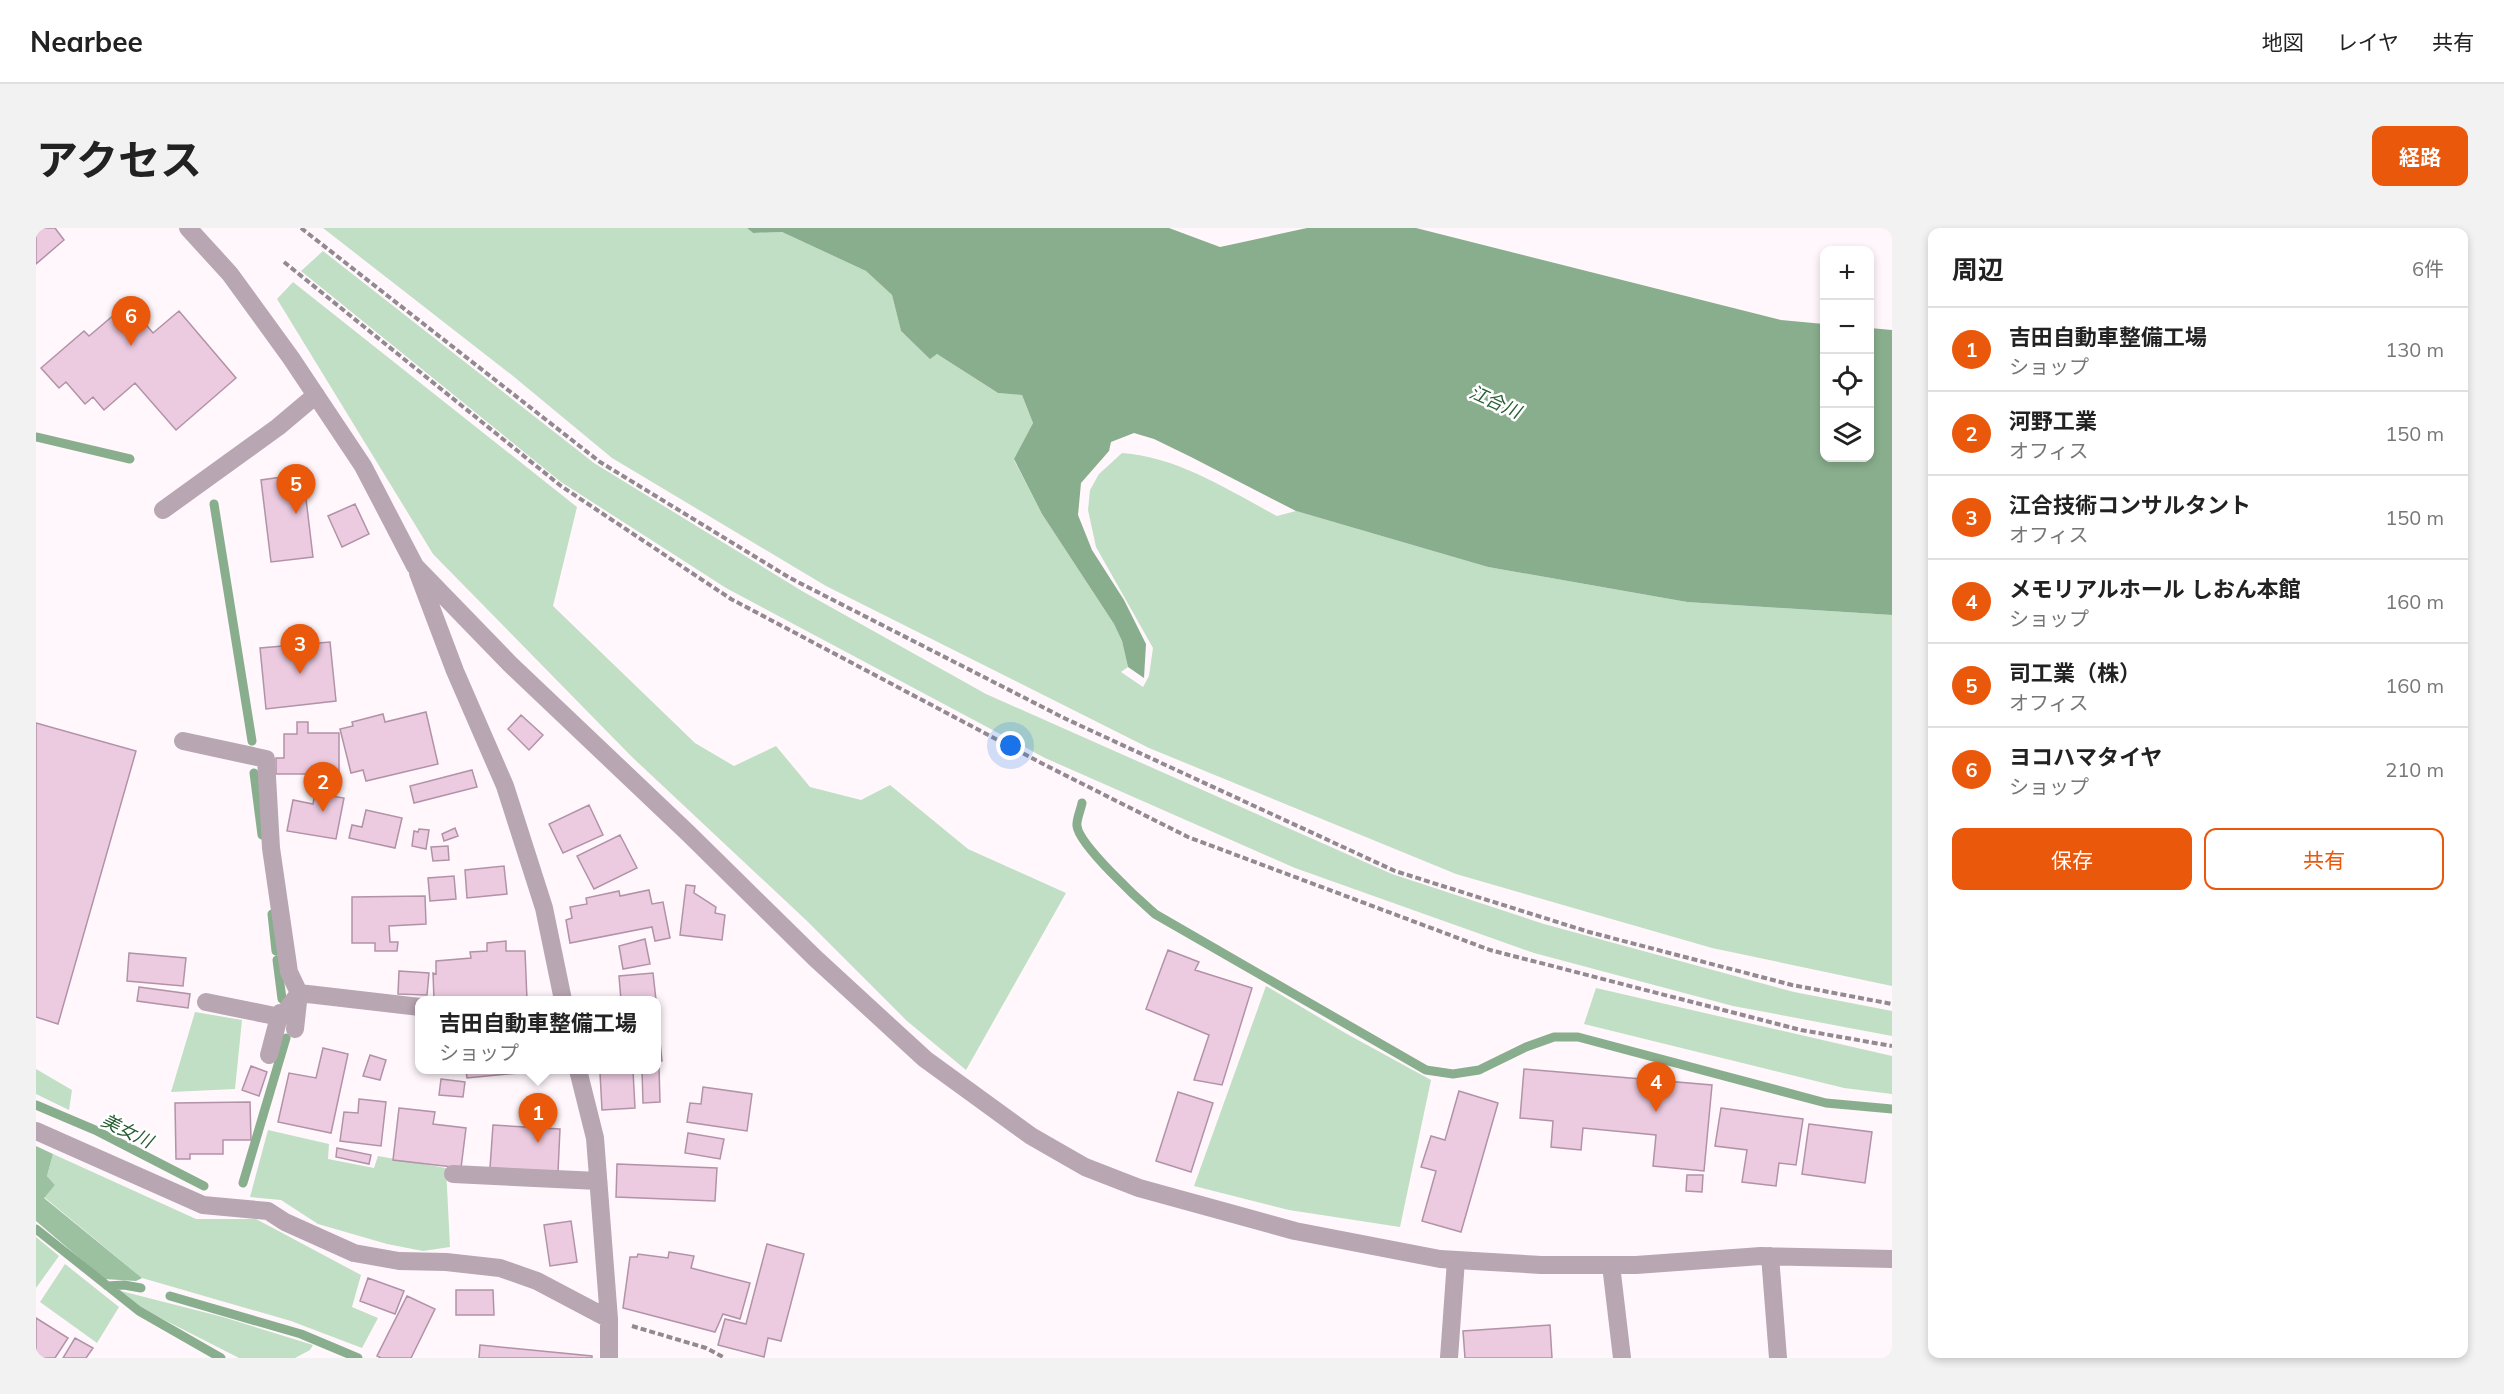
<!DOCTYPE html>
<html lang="ja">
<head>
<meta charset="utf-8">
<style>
	body { margin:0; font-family:Mulish,"Noto Sans JP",sans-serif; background:#f2f2f2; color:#222 }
	.controls { position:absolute; right:18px; top:18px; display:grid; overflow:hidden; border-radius:12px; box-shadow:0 3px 9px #0003 }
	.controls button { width:54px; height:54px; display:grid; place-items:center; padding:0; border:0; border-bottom:2px solid #e0e0e0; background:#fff; color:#222; font:30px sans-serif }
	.you { position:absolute; left:975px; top:518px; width:21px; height:21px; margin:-15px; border:4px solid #fff; border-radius:50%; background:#1a73e8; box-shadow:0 0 0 9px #1a73e833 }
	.badge { display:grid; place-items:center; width:39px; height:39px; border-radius:50%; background:#ea580c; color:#fff; font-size:20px; font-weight:700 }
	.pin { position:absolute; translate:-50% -50px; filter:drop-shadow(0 2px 3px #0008) }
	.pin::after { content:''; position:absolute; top:32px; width:21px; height:18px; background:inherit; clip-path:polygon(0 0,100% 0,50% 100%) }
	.popup { position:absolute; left:379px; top:768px; width:246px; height:78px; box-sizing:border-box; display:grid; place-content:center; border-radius:12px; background:#fff; filter:drop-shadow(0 2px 4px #0005); font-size:20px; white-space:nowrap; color:#767676 }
	.popup b { font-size:22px; color:#222 }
	.popup::after { content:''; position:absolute; left:50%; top:100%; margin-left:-12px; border:12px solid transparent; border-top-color:#fff }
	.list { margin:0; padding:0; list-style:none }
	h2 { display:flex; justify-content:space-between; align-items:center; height:78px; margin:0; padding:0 24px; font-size:26px }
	h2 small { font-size:20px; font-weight:400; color:#767676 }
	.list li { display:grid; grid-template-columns:39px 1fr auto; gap:18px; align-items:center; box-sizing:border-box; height:84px; padding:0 24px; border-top:2px solid #e0e0e0 }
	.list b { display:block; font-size:22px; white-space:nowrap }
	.list p { margin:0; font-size:20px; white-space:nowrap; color:#767676 }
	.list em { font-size:20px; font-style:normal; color:#767676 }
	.actions { display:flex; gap:12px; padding:18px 24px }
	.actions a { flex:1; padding:14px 0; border:2px solid #ea580c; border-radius:12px; text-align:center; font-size:21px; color:#ea580c }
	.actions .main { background:#ea580c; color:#fff }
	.icon { flex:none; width:33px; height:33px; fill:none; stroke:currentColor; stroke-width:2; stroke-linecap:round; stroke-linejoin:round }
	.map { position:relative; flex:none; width:1856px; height:1130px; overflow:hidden; border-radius:12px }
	header { display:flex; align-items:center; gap:36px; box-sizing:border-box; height:84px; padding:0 30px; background:#fff; border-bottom:2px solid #e0e0e0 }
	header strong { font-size:28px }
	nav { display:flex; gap:33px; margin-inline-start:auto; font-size:21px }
	.intro { display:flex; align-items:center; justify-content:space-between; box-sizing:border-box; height:144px; padding:0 36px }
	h1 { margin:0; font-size:42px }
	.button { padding:15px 27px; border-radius:12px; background:#ea580c; color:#fff; font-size:21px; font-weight:700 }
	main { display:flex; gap:36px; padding:0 36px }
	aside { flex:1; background:#fff; border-radius:12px; box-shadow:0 3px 9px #0003 }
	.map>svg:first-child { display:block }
	.green { fill:#c1dfc5 }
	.forest { fill:#9bc1a0 }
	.water { fill:#89ae8d }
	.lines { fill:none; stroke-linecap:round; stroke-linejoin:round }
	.stream { stroke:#89ae8d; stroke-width:9 }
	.building { fill:#eccbe1; stroke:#b292a7; stroke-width:1.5 }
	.path { stroke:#938990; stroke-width:4; stroke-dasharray:6 3; stroke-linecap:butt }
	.minor { stroke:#b8a6b2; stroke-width:18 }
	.labels { text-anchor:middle; stroke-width:5; stroke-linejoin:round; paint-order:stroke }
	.water-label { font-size:18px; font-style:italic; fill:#265d32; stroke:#fff }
</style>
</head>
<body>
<header>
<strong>Nearbee</strong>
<nav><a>地図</a><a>レイヤ</a><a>共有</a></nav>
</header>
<div class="intro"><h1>アクセス</h1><a class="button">経路</a></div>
<main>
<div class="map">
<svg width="1856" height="1130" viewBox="0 0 1856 1130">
	<rect width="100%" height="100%" fill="#fff7fc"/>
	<path class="green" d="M287,0H711L717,5L746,4L830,43L856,67L865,103L894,130L901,126L962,165L986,167L997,195L978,232L1006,286L1078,396L1086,413L1092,439L1085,444L1107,459L1113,448L1117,420L1060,319L1052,282L1054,262L1063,246L1086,225C1142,229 1192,262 1241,288L1260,283L1452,339L1651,374L1856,387V758L1676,720L1420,646L1113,520L790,358L576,230L477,148Z
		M287,23L558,235L766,363L950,466L1356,646L1508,696L1758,764L1856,783V808L1697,778L1498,725L1259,640L1009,530L690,360L525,254L265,43Z
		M257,54L541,279L517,378L659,515L698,538L740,518L774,559L825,572L854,557L932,621L1030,665L930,842L871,793L771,693L596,529L397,326L241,71Z
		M1230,758L1311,806L1395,852L1364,999L1253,982L1158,958Z
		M1560,760L1856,828V866L1808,860L1548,796Z
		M159,784L206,792L199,861L135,864Z
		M0,841L36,862L33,882L0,866Z
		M232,902L293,916L292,931L338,940L342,928L410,940L414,1019L387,1023L351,1016L282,996L245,972L214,969Z
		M17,926L160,991H220L325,1047L316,1079L342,1090L326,1120L255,1093L106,1050L8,969L19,957L11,948Z
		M0,1009L23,1028L0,1060Z
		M29,1036L83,1079L61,1115L4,1074Z
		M85,1063L187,1089L277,1117L274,1122L259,1130H203L107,1081Z"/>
	<path class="forest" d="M0,918L17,926L11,948L19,957L8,970L106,1050L100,1053L68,1051L0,993Z"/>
	<path class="water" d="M711,0H1133L1184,19L1271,0H1380L1745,92L1788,96V230H1834V100L1856,102V387L1651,374L1452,339L1260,283L1155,229L1118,211L1098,205L1075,214L1073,223L1045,255L1042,287L1056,322L1088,372L1110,416L1108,450L1092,439L1086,413L1078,396L1006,286L978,231L997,195L986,167L962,165L901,126L894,131L865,103L856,67L830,43L746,4L717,5Z"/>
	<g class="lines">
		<path class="stream" d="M0,209L94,231
			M178,276L216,513
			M218,545L226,607
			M1046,575C1045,581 1040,592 1041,598C1043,617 1103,672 1119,686L1390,842L1417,846L1443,842L1490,819L1518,809H1542L1790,875L1856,881
			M236,686L240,723
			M241,732L246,771
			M0,877L59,902L168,958
			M207,955L250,810
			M0,1001L103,1083L185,1130
			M71,1058L88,1057L105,1060
			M134,1068L265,1106L322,1130"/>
	</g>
	<path class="building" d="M0,0H19L28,12L0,36Z
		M92,75L117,105L143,83L200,150L140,202L99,155L68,182L57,169L49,176L30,154L23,160L5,140L48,103L53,108Z
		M267,246L277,329L235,334L225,252Z
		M319,276L333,306L306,319L292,288Z
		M294,414L300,473L230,481L224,420Z
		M390,484L402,536L330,553L327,542L315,545L304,501L317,498L316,494L347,486L349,494Z
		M485,487L507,507L493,522L472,501Z
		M261,494H272V505H303V546H240V530H248V506H261Z
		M0,495L100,523L22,796L0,789Z
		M436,542L441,559L378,575L374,558Z
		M279,565L308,570L300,611L251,603L257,572L277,576Z
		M553,577L567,607L527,625L513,596Z
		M330,582L366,590L359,620L313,610L316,597L326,599Z
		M419,600L422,608L408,613L406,606Z
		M383,601L393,602L390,621L376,618L378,603L382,604Z
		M584,607L601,640L558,661L541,628Z
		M412,618L413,632L397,633L395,619Z
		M468,638L471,666L431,670L429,642Z
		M418,648L420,671L394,673L392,650Z
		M650,657L659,658L658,665L680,679L679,685L689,687L686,712L644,707Z
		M613,662L616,676L627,674L634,710L619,713L616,699L534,715L530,692L536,690L534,679L551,676L550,670L583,663L584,668Z
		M389,668L390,696L353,698L354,714H362L361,723H339V715H316V669Z
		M609,711L614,736L587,741L583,718Z
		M470,713V723H489L491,772H398L397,745L400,746V733L435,730L434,724L451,723V715Z
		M1132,722L1163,734L1159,742L1216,760L1186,857L1158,852L1173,807L1110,781Z
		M93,725L150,730L147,758L91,753Z
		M363,743L393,745L391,767L362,766Z
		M617,745L620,772H585L583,748Z
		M103,759L154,766L152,780L101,773Z
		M620,775L626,833L620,834Z
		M287,820L312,826L295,905L242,894L253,845L280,850Z
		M334,827L350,832L344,852L327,848Z
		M215,838L231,844L223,868L206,862Z
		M620,839H623L624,874L607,875L606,842H620Z
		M1488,841L1676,857L1668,943L1617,938L1620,907L1547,900L1545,922L1515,919L1517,893L1484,890Z
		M430,842H514L431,850Z
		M597,843L599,880L566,882L564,845Z
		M405,851L429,854L427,869L403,867Z
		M667,859L716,866L711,903L651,894L654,875L665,876Z
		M1423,863L1462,875L1425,1004L1386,993L1400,943L1385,939L1395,908L1409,912Z
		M1142,864L1177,875L1155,944L1120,933Z
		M323,871L350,874L345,918L304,913L308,884L322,885Z
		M214,874L215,912H187V926H154V931H140L139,875Z
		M363,880L399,884L397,896L430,900L425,940L357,932Z
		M1685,880L1767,891L1760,937L1743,935L1740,958L1706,954L1711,922L1679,918Z
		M1773,896L1836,904L1829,955L1766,946Z
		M457,897L524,901L522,944L454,940Z
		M652,905L688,911L684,931L649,925Z
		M301,920L335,927L333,936L300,929Z
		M581,936L681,940L679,973L580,969Z
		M1651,947H1667L1666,964L1650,963Z
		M535,993L541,1034L514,1038L508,997Z
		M731,1016L768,1026L745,1113L732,1110L728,1129L682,1117L689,1091L710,1096Z
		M633,1024L658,1028L655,1040L714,1055L704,1091L687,1086L679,1104L587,1080L594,1029H601L602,1026L632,1030Z
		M332,1050L368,1063L359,1086L324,1073Z
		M420,1062H457L458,1087H420Z
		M371,1068L399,1081L375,1130H345L341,1128Z
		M0,1090L32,1110L19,1130H0Z
		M1514,1097L1516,1130H1429L1427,1103Z
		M39,1110L57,1120L50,1130H27Z
		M444,1117L556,1128V1130H443Z"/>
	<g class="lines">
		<path class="path" d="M265,0L564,234L754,350L1030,491L1359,643L1553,704L1756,757L1856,776
			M248,34L525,258L695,371L1011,538L1152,609L1454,722L1765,802L1856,818
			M596,1098L670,1120L689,1130"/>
		<path class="minor" d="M152,0L194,46L255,130L327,238L379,338L474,436L653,606L779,730L889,831L995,908L1049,939L1103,960L1259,1003L1404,1031L1505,1037H1600L1725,1028L1856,1031
			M127,282L242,199L280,167
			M382,345L419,443L469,558L508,680L527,772
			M147,513L230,531L235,620L253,744L263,765L259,801
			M170,774L239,788L250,783L263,765L384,779
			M233,827L244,785
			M542,842L559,910L573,1091V1130
			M0,903L167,977L232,983L249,994L318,1025L363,1033L410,1034L464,1040L501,1053L573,1091
			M417,946L562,953
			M1734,1028L1742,1130
			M1575,1037L1586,1130
			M1413,1130L1420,1032"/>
	</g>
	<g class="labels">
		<g class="water-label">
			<text transform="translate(1459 174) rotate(24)" y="6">江合川</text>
			<text transform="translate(91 903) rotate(26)" y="6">美女川</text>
		</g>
	</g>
</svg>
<div class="controls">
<button>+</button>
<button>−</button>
<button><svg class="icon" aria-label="locate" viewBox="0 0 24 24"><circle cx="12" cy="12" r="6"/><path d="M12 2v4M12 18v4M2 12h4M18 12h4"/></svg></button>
<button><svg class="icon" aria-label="layers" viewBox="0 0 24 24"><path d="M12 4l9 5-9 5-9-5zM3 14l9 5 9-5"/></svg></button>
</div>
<div class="you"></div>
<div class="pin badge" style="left:502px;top:915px">1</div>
<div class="popup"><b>吉田自動車整備工場</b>ショップ</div>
<div class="pin badge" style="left:287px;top:584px">2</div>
<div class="pin badge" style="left:264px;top:446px">3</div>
<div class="pin badge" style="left:1620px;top:884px">4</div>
<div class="pin badge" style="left:260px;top:286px">5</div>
<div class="pin badge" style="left:95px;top:118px">6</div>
</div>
<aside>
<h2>周辺<small>6件</small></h2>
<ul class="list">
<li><span class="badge">1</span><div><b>吉田自動車整備工場</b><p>ショップ</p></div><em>130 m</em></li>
<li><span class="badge">2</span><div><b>河野工業</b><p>オフィス</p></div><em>150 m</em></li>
<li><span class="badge">3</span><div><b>江合技術コンサルタント</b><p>オフィス</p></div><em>150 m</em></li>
<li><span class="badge">4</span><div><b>メモリアルホール しおん本館</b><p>ショップ</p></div><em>160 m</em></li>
<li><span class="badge">5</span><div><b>司工業（株）</b><p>オフィス</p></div><em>160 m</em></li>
<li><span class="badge">6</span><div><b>ヨコハマタイヤ</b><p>ショップ</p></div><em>210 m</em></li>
</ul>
<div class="actions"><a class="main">保存</a><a>共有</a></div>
</aside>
</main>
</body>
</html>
